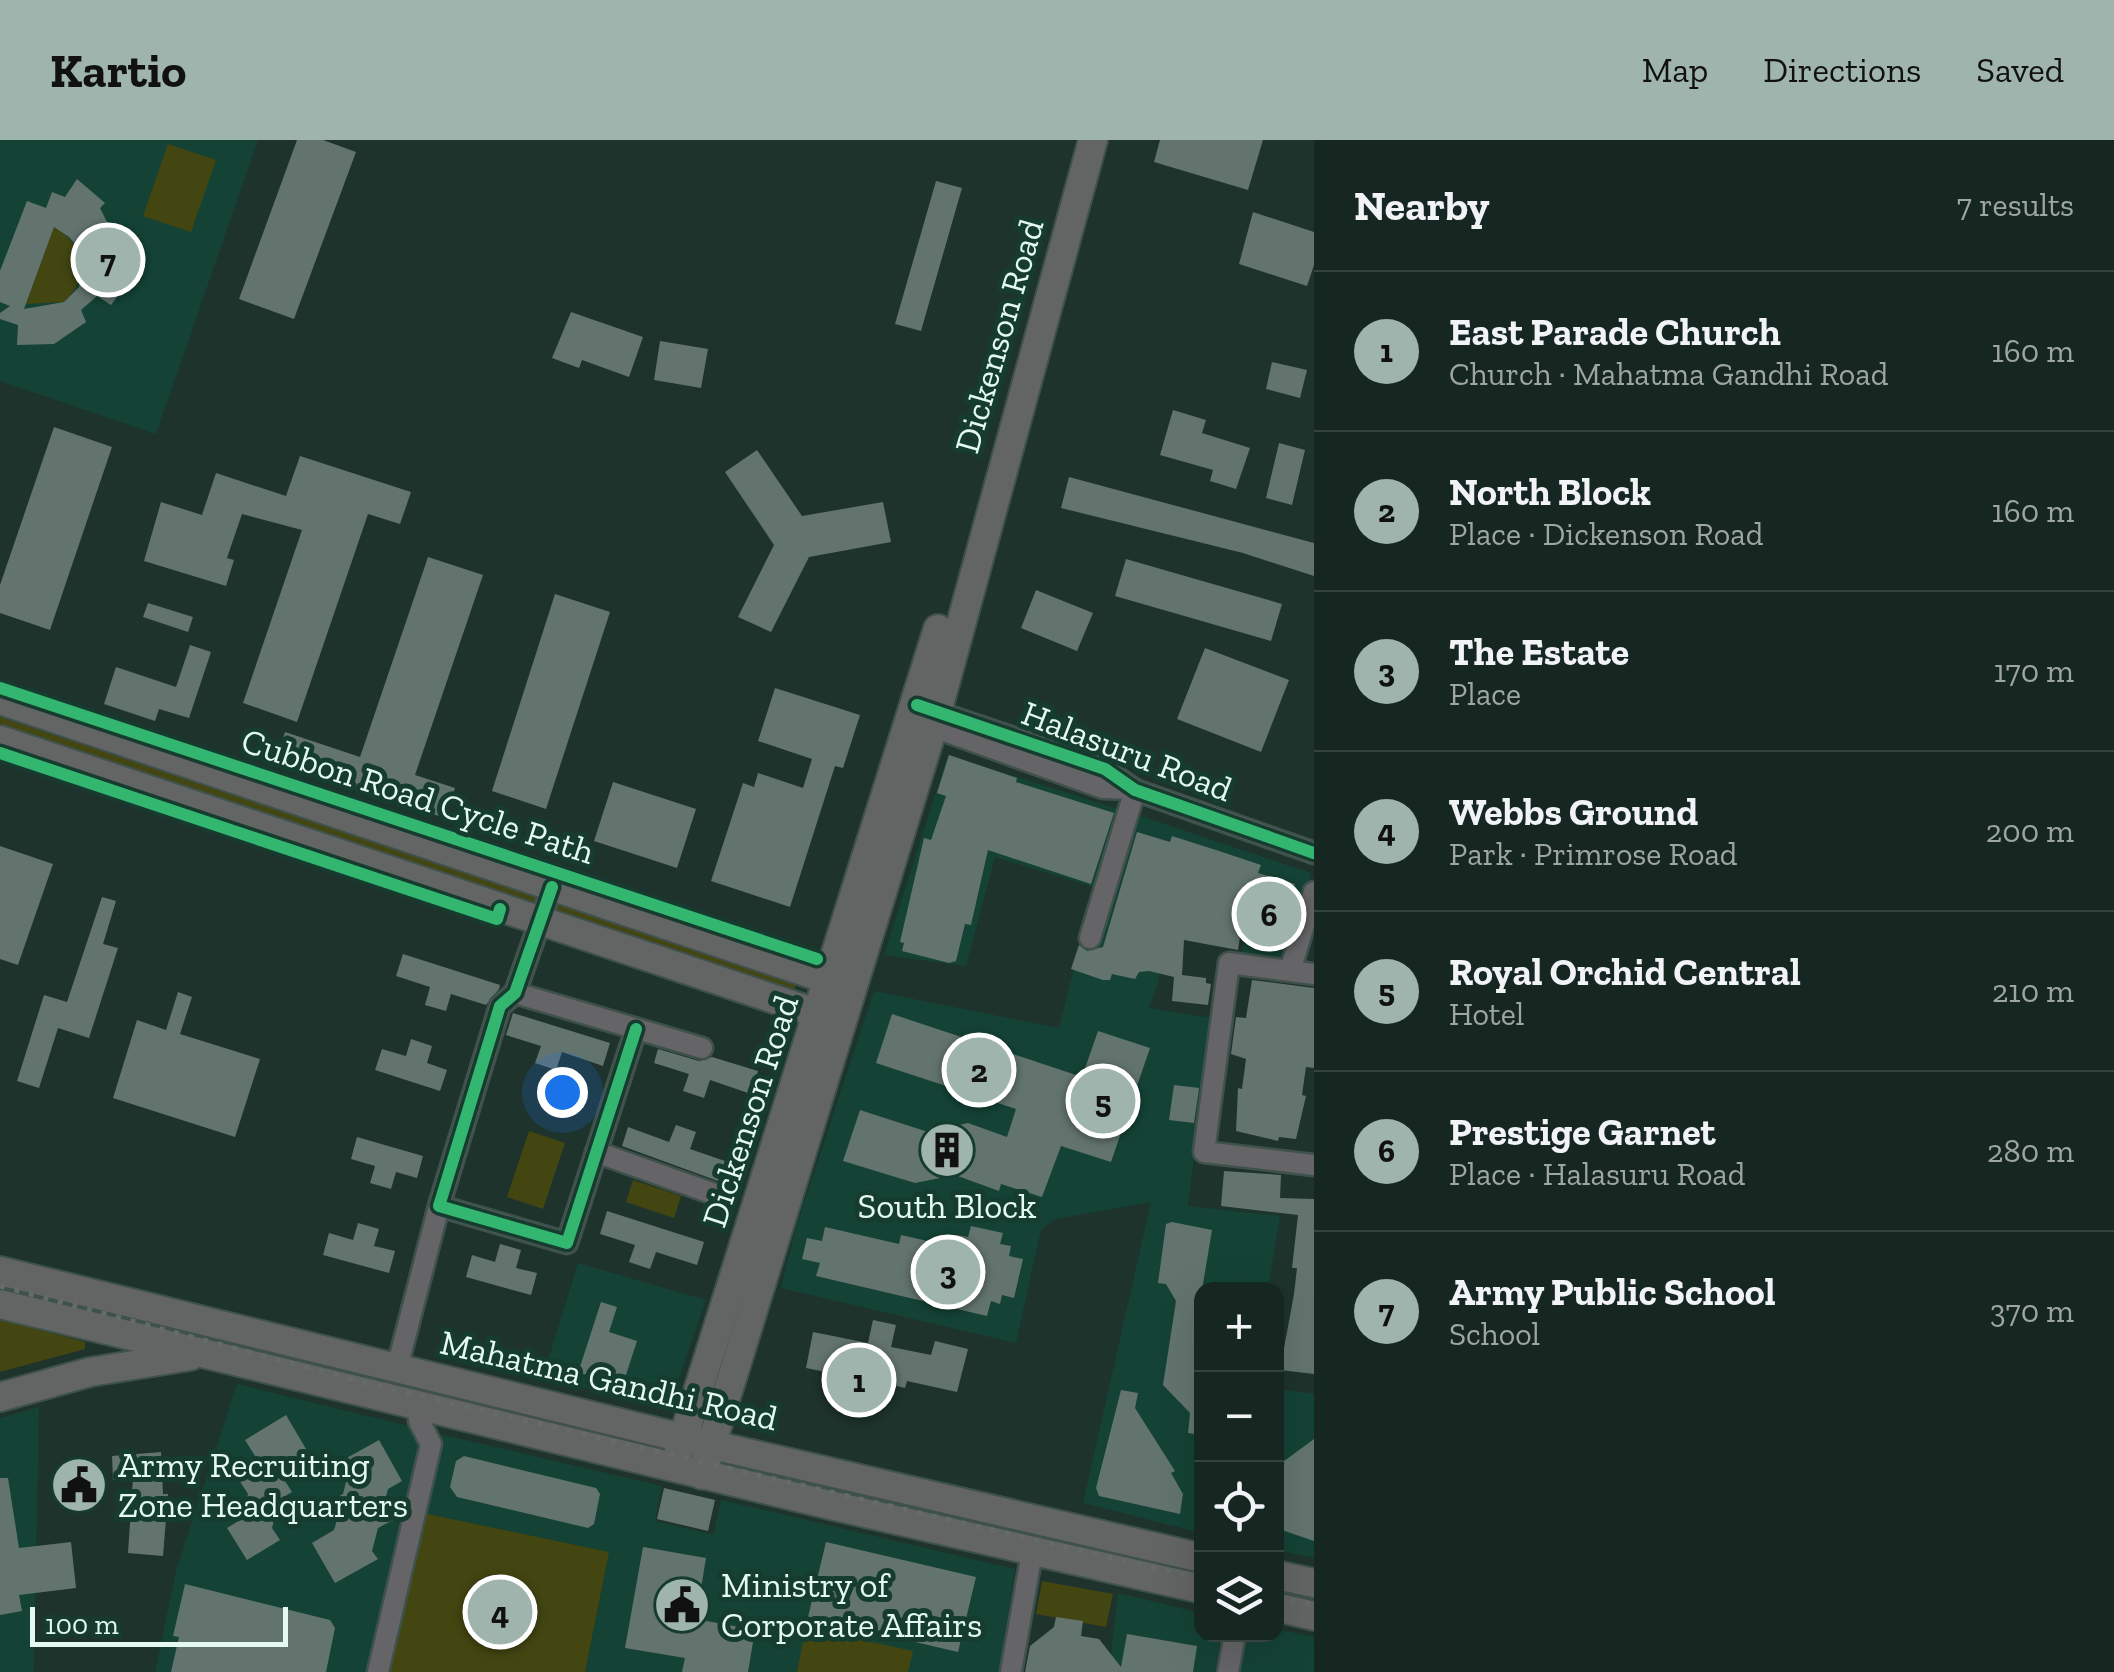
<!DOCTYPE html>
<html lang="en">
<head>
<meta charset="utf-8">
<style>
	body { margin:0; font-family:"Zilla Slab",serif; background:#23322e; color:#f1f3f6 }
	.controls { position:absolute; right:30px; bottom:30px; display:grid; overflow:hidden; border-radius:20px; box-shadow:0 10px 40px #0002 }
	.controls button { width:90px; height:90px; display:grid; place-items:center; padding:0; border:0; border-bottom:2px solid #35433f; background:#162621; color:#f1f3f6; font:50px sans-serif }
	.scale { position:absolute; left:30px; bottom:25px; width:258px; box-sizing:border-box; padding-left:10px; border:5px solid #e4f9f1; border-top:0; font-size:28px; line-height:35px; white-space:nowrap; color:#e4f9f1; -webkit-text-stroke:8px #153c2f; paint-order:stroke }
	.you { position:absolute; left:562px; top:952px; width:35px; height:35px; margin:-25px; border:8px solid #fff; border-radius:50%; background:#1a73e8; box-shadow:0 0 0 15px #1a73e833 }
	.badge { display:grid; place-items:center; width:65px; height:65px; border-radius:50%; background:#9fb4ac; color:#111; font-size:32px; font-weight:700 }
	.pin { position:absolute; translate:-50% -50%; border:5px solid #fff; box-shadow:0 2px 10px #0006 }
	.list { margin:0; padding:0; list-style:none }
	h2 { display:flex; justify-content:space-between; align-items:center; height:130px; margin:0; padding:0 40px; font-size:42px }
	h2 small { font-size:32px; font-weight:400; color:#9ea5a5 }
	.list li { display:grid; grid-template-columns:65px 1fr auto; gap:30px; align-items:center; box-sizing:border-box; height:160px; padding:0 40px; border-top:2px solid #35433f }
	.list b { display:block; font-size:38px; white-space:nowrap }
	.list p { margin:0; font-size:32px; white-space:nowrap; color:#9ea5a5 }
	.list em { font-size:32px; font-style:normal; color:#9ea5a5 }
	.icon { flex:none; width:55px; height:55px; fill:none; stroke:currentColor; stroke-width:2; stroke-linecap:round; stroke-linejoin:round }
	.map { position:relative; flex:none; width:1314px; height:1532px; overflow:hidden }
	header { display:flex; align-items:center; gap:60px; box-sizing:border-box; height:140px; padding:0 50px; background:#9fb4ac; color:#111 }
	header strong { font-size:48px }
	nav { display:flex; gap:55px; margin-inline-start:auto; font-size:35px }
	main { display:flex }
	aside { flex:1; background:#162621 }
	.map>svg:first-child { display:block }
	.built { fill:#144335 }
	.green { fill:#434611 }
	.building { fill:#63746e }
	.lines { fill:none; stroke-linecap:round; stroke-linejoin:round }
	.minor-casing { stroke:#3f514b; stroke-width:25 }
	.major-casing { stroke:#3f514b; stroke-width:32 }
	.minor { stroke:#656466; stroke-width:20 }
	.major { stroke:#626564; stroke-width:28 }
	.rail { stroke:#646b69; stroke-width:5; stroke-dasharray:5 10; stroke-linecap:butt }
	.cycleway-casing { stroke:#153c2f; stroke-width:19 }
	.cycleway { stroke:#33b770; stroke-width:12 }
	.labels { text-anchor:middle; stroke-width:10; stroke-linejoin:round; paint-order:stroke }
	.street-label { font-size:35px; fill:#e4f9f1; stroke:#153c2f }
	.poi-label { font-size:35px; fill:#e4f9f1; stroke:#153c2f; text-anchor:start }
</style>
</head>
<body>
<header>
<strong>Kartio</strong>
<nav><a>Map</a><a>Directions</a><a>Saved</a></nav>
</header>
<main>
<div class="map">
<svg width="1314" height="1532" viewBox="0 0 1314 1532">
	<rect width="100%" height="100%" fill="#1e332c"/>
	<path class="built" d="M0,0H258L156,294L0,241Z
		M948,615L1121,670L1097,748L995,717L966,826L884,815Z
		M1138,675L1311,733L1287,821L1242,814L1243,783L1159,759V840L1149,868L1211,878L1188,1066L1280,1076L1268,1149L1202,1150L1201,1393L1083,1363L1151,1062L1056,1079L1041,1089L1016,1203L781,1148L796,1087L874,851L1059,888L1082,796Z
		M578,1123L706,1160L668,1270L543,1237Z
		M237,1244L408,1286L420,1302L368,1532H155L176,1431Z
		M1276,1245L1284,1250L1314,1254V1418L1277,1410Z
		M39,1267L34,1532H0V1278Z
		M440,1294L662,1346L655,1381L713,1395L721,1360L1015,1429L999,1532H585L609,1412L423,1373Z
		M1118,1453L1201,1473L1202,1494L1221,1495L1215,1532H1109Z
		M1277,1489L1314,1497V1532H1237L1243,1495L1276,1494Z"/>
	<path class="green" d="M168,4L216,20L191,92L143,76Z
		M54,87C87,108 92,134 64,162L26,164Z
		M0,577L797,843L794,850L0,584Z
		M529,991L565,1003L543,1069L507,1057Z
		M633,1040L681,1056L674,1078L626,1062Z
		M0,1179L85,1202V1209L0,1232Z
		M423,1373L609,1412L585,1532H390Z
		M1042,1441L1113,1454L1106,1487L1036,1474Z
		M806,1488L913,1511L908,1532H797Z"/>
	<path class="building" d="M297,0H323L356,12L294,179L239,159Z
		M1160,0H1263L1248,50L1154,22Z
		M77,39L105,63L100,68L116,100L84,115L69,97L54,87L24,169L64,162L79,147L84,124L128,121L122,150L111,165L97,156L81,170L86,182L54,204L17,205L18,185L0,179V173L10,166L0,162V131L27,61L46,68L52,52L65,57Z
		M936,41L962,48L921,191L895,184Z
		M1253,72L1314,92V125L1307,146L1239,124Z
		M571,172L643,197L629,237L582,220L579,228L552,218Z
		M660,201L708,209L701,248L654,240Z
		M1272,222L1307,230L1300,258L1266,249Z
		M1173,270L1206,280L1202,293L1250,308L1236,349L1210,341L1213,330L1160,315Z
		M54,287L112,307L50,490L0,473V445Z
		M1279,303L1305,310L1292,365L1266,358Z
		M757,310L802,376L883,362L891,402L809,417L771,492L738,477L774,405L725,332Z
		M300,316L411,352L400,384L368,374L297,582L243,563L302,390L242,374L227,418L234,420L226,446L144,421L161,362L202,375L216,333L286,356Z
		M1069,337L1314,403V436L1243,413L1061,368Z
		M428,417L483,435L415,635L455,648L445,678L275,623L285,592L360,617Z
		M1126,419L1282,464L1271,501L1115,456Z
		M1036,450L1093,473L1077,511L1021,488Z
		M555,454L610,472L546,669L492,651Z
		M148,463L193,477L188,492L143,477Z
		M190,505L211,512L189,578L159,569L155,581L104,564L116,527L176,547Z
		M1205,508L1289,540L1261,612L1177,579Z
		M775,548L860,575L843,628L835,626L790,767L711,741L743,643L754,647L758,633L803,648L812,619L758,601Z
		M949,615L1017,638L1016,642L1114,673L1091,744L988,710L971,785L965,784L956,821L949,823L902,811L904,803L900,802L924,698L931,700L946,656L937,653Z
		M613,642L696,669L677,728L594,701Z
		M1137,692L1170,702L1172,696L1219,711L1261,725L1258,733L1295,744L1277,801L1240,797L1238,810L1184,800L1182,835L1206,838V843L1211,844L1208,865L1172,861L1174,837L1149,831L1139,832L1135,839L1112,834L1110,840H1103L1071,829L1079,805L1087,811L1103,807Z
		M0,706L53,724L18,825L0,819Z
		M102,757L116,761L103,804L118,808L89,898L58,888L39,948L17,941L44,855L67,862Z
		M403,814L500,845L499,849L486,865L451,854L446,871L425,865L430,847L396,836Z
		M1252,840L1314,848V928L1306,927L1302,955L1306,956L1296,999L1279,997L1278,1001L1236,991L1238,948L1242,949L1246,919L1231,914L1236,877L1246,878Z
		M178,852L192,857L180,894L260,919L235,997L113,958L137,880L166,890Z
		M513,873L610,903L603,926L562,912L556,930L535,923L541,906L506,895Z
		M892,874L1082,937L1098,891L1150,908L1111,1022L1061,1006L1042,1057L1001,1044L999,1051L955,1035L915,1043L843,1021L860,970L928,992L968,983L1007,997L1016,969L876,923Z
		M411,899L432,906L427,923L447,930L440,951L375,930L382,909L406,916Z
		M658,909L699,921L712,917L758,931L751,954L710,940L704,958L683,951L689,934L654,923Z
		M1174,945L1199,948L1194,983L1169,980Z
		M676,985L696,992L690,1009L725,1021L718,1041L622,1006L628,987L669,1002Z
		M357,997L423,1016L417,1038L396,1032L391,1049L370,1043L375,1026L351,1019Z
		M1224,1031L1281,1035L1280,1058L1314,1059V1234L1280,1230L1294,1154L1297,1128H1292L1298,1075L1221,1066Z
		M607,1071L704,1102L697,1125L656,1112L650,1129L629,1122L635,1105L600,1094Z
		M1172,1082L1212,1090L1202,1150V1295L1188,1293L1190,1273L1163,1245L1176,1161L1166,1144L1158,1143L1166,1084Z
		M358,1083L379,1089L374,1106L395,1111L389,1133L323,1115L329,1093L353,1100Z
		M971,1086L1003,1093L1000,1104L1011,1106L1009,1116L1023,1119L1014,1158L1002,1155L1000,1164L991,1161L987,1176L816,1136L820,1123L802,1119L807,1098L822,1101L825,1087L899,1104L901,1095L954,1107L957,1095L968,1097Z
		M500,1104L521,1110L516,1128L537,1133L531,1155L466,1137L472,1115L495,1122Z
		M601,1162L617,1167L609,1192L637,1201L624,1241L578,1233Z
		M873,1180L896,1185L891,1207L931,1215L935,1201L968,1209L957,1252L907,1241L905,1248L883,1243L879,1267L856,1262L861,1239L806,1228L813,1192L868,1203Z
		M1121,1250L1138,1253L1135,1268L1175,1331L1171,1333L1183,1354L1180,1374L1099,1356L1096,1348Z
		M286,1275L309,1314L289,1327L285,1341L292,1352L280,1359L272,1388L280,1400L247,1420L227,1388L240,1380L248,1354L239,1340L254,1331L257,1319L245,1300Z
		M1314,1299V1401L1276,1388V1327Z
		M379,1300L402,1341L388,1349L384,1364L393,1380L378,1388L372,1411L378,1419L335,1443L312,1403L334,1390L337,1380L327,1363L343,1354L346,1342L336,1324Z
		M161,1312L163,1354H168L163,1416L128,1413L133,1338L113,1340L112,1316Z
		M464,1316L596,1348L600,1354L594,1384L588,1388L457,1357L450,1347L456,1321Z
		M0,1338H8L19,1408L71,1402L76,1448L19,1455L22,1471L0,1475Z
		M664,1348L715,1360L708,1391L657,1379Z
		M826,1402L976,1437L958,1512L808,1477Z
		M643,1407L706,1418L696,1479L755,1490L748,1532H682L685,1518L625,1508Z
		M185,1444L330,1480L335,1488L326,1532H171L179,1497L173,1496Z
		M1056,1477L1083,1481L1081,1496L1099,1499L1121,1527L1127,1494L1197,1506L1193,1532H1025L1030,1506L1054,1487Z"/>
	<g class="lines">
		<g class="minor-casing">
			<path id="minor" d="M928,569L1105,629L1135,650L1314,713
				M920,582L1103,648L1134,649
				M552,747L515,853L500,866L439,1066L567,1103L636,889
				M1090,798L1135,650
				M1290,831L1314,752
				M1314,834L1229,823L1204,1012L1314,1025
				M515,853L702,908
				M596,1012L717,1055
				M397,1228L439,1066
				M378,1532L431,1304L419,1281V1265
				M1011,1532L1032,1412
				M1228,1532L1235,1494"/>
		</g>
		<g class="major-casing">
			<path id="major" d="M0,560L847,846
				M0,600L837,880
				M0,1131L682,1298L1202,1418
				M0,1164L830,1365L1202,1449
				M0,1257L90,1232L190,1216
				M674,1327L938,489
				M702,1335L933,587L1093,0
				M1276,1435L1314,1443
				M1276,1467L1314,1476"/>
		</g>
		<use href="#minor" class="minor"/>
		<use href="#major" class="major"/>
		<path class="rail" d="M0,1146L373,1245L1202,1439
			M1276,1456L1314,1465"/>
		<g class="cycleway-casing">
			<path id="cycleway" d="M0,548L817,819
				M917,565L1105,629L1135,650L1314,713
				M0,613L497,779L500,769
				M552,747L515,853L500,866L439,1066L567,1103L636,889"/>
		</g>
		<use href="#cycleway" class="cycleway"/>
	</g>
	<defs>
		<g id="building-disc" transform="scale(2.875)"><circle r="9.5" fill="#9fb4ac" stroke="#153c2f"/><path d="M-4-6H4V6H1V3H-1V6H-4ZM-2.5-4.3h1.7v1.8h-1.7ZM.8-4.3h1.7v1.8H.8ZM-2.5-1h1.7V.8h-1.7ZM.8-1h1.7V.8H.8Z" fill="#111"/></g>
		<g id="civic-disc" transform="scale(2.875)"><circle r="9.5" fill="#9fb4ac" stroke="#153c2f"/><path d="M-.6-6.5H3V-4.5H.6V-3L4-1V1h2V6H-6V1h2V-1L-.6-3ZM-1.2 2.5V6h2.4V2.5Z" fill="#111"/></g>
	</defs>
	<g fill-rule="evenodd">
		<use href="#building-disc" x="947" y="1010"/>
		<use href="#civic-disc" x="79" y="1345"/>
		<use href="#civic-disc" x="682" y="1465"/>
	</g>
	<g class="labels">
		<g class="street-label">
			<text transform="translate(999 196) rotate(-74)" y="12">Dickenson Road</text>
			<text transform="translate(1127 611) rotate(21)" y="12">Halasuru Road</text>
			<text transform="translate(418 656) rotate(18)" y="12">Cubbon Road Cycle Path</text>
			<text transform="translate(750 971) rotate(-72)" y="12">Dickenson Road</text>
			<text transform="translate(609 1240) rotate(13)" y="12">Mahatma Gandhi Road</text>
		</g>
		<g class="poi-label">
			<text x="947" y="1078" text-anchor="middle">South Block</text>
			<text x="118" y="1337">Army Recruiting<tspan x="118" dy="40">Zone Headquarters</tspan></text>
			<text x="721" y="1457">Ministry of<tspan x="721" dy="40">Corporate Affairs</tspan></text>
		</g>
	</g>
</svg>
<div class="controls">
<button>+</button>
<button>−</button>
<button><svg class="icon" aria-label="locate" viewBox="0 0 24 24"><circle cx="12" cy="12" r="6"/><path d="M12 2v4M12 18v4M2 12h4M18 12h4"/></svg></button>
<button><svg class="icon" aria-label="layers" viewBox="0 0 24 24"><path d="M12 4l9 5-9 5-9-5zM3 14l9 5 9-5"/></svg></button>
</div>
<div class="scale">100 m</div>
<div class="you"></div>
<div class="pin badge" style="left:859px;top:1240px">1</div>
<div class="pin badge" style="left:979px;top:930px">2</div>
<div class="pin badge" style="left:948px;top:1132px">3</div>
<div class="pin badge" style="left:500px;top:1472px">4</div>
<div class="pin badge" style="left:1103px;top:961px">5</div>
<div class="pin badge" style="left:1269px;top:774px">6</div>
<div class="pin badge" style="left:108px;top:120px">7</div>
</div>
<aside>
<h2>Nearby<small>7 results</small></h2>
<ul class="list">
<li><span class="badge">1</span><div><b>East Parade Church</b><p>Church · Mahatma Gandhi Road</p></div><em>160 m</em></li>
<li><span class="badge">2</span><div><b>North Block</b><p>Place · Dickenson Road</p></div><em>160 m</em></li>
<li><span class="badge">3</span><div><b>The Estate</b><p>Place</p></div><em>170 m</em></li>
<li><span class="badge">4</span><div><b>Webbs Ground</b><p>Park · Primrose Road</p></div><em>200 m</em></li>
<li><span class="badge">5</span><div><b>Royal Orchid Central</b><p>Hotel</p></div><em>210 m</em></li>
<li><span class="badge">6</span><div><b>Prestige Garnet</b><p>Place · Halasuru Road</p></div><em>280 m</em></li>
<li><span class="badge">7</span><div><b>Army Public School</b><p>School</p></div><em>370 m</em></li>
</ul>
</aside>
</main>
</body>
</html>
